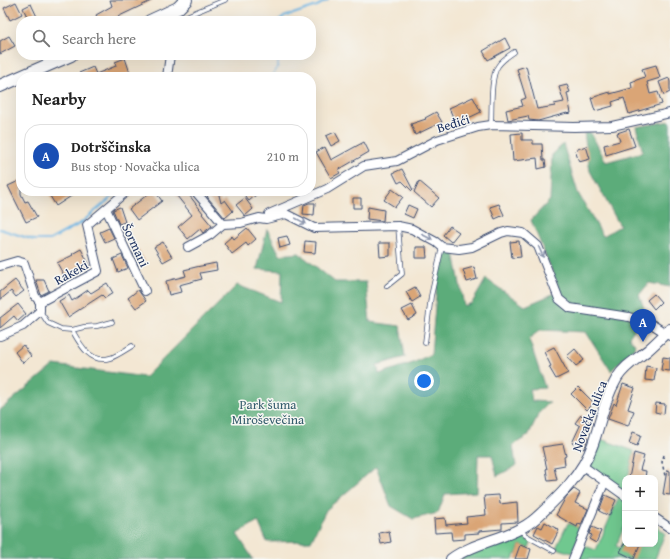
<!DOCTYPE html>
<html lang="en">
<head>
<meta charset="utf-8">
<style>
	body { margin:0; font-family:"Gentium Book Plus",serif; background:#f6f6f6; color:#222 }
	.controls { position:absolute; right:12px; bottom:12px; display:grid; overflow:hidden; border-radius:8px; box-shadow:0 4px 16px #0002 }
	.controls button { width:36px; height:36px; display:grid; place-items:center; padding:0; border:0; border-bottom:1px solid #e0e0e0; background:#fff; color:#222; font:20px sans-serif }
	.you { position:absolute; left:424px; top:381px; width:14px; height:14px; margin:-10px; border:3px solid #fff; border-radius:50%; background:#1a73e8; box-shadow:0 0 0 6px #1a73e833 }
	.badge { display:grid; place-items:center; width:26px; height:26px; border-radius:50%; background:#1f6fb2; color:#fff; font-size:13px; font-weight:700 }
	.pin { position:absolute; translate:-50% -33px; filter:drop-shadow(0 1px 2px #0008) }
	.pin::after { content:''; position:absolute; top:21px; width:14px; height:12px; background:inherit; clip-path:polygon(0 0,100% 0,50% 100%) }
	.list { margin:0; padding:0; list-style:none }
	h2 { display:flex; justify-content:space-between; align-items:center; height:52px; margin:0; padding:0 16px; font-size:17px }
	h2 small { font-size:13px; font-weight:400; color:#767676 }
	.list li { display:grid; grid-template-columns:26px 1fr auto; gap:12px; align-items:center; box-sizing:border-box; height:64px; margin:0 8px 8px; padding:0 8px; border:1px solid #e0e0e0; border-radius:16px }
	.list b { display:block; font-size:15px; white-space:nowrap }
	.list p { margin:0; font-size:13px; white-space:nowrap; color:#767676 }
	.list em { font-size:13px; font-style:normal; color:#767676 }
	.icon { flex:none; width:22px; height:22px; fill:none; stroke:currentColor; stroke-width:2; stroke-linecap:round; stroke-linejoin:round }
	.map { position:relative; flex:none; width:670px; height:559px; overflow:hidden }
	.search { position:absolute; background:#fff; box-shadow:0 4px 16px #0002; left:16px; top:16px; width:300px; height:44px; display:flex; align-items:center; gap:10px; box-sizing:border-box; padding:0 14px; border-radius:16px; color:#767676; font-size:15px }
	.panel { position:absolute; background:#fff; box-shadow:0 4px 16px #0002; left:16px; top:72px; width:300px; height:124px; border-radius:16px }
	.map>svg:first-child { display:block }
	.green { fill:#70c88f; stroke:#467c76 }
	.forest { fill:#5cac7a; stroke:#3c6e6c }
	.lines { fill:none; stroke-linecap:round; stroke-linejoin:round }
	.stream { stroke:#6cb6e5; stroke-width:2 }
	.building { fill:#daa576 }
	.service-casing { stroke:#3b4b70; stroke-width:5.5 }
	.minor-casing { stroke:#3b4b70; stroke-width:10 }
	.tertiary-casing { stroke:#3b4b70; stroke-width:12 }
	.secondary-casing { stroke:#3b4b70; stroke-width:14 }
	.path { stroke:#3b4b70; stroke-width:1.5; stroke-dasharray:3 3; stroke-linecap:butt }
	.service { stroke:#fff; stroke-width:4 }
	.minor { stroke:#fff; stroke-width:8 }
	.tertiary { stroke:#fff; stroke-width:10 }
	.secondary { stroke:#fff; stroke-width:12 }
	.oneway { stroke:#8d97ae }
	.labels { text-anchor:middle; stroke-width:3; stroke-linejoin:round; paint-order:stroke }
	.street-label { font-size:13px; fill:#1b2f5e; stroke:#f6f6f2 }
	.park-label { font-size:13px; fill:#355d6d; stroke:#f6f6f2 }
</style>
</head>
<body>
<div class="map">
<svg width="670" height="559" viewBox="0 0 670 559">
	<rect width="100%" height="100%" fill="#f6f6f2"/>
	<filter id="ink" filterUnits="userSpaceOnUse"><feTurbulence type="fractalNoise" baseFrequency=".025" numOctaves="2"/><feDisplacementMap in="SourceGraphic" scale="8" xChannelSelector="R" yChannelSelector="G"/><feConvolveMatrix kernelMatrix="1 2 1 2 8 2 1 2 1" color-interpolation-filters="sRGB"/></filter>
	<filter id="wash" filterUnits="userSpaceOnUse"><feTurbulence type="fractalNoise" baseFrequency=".012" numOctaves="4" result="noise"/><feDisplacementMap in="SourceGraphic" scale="16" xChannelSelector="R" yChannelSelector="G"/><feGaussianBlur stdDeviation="0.9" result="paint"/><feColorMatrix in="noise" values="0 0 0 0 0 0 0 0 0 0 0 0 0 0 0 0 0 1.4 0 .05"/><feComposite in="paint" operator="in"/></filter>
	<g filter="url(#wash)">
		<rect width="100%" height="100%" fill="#f3e7d3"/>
		<path class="green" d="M598,438L634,451L628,478H625V492L589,466V460Z
			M620,495L625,499V525L616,546L620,548L625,535V544H655V525L665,533L655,559H620L616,558L615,559H576L582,545L596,550Z
			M568,523L582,529L572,553L556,548Z
			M519,535L531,542L529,548L520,545L516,555L515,554L513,559H460L481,547Z"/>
		<path class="forest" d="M670,121V287L649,283L639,295L646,313L629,337L636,346L611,371L586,332L540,330L529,339L545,388L530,389L532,401L550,402L539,413L528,436L513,445L516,466L497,476L492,455H478L477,492L445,494L438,513L413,519L391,506L376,467L326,510L311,541L267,542L258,521L237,534L253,559H0V410L54,365L145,377L237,285L281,302L282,271L257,269L267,229L280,255L299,253L335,282H366L370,322L400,326L405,357L377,365L379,374L413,363L431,354L437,283L445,249L454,252L464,306L472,303L486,279L525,306L560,291L531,220L550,200L552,155L563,144L578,193L603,236L620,226L590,171L584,133H591L606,162L643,152L636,127Z"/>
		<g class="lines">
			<path class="stream" d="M279,21L284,17L317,6L328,0
				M271,77L278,67V55
				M0,229L34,240H50L81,223L119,191"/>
		</g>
		<g id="blocks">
			<path class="building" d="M110,0H153L109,21H99L96,15L112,6Z
				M16,2L22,14L10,20L4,8Z
				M31,4L39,21H29L23,8Z
				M9,36L15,46L0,54V41Z
				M505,38L510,48L488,60L483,51Z
				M125,58L130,73L118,77H81L79,73L93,67L96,74L116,66L115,62Z
				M656,65L660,78L647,82L650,94L658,92L662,104L629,114L624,98L612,102L613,106L595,111L591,98L610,92V94L632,88L631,82L645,77L642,69Z
				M526,66L537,109L555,106L554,104L564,102L559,87L567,85L570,92L567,93L571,113L568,114L567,113L538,121L529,120L528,116L508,120L506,110L523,106L521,100L526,98L517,69Z
				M669,78L670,82V92L664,95L659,82Z
				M473,97L481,112L456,124L449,108Z
				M436,112L442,122L415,135L411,124L426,119L425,118Z
				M629,129L635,146L606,155L604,145L620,141L617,133Z
				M335,132L340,141L331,146L326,136Z
				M522,133V140H533V144H542L543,160H545L546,167L538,169L537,158L513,161L511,134Z
				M364,142L369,152L338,170L340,173L331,178L316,152L325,147L331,160Z
				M586,146L590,159L579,162L575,150Z
				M402,169L413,190L412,191L402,181L398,183L393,173Z
				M21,180V194L25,202L28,201L37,217L26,222L8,186Z
				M419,181L439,198L431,207L414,192Z
				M392,189L403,197L395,207L384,200Z
				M47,191H79L56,206Z
				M152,191H155L162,201L137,220L129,209Z
				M173,191H186L203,213L202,214L212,226L203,233L200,229L188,239L178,227L192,215Z
				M206,191H218L221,203L225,200L233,211L225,218L208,198Z
				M241,191H255L257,194L249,201Z
				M245,198L253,209L245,216L236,205Z
				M353,198H361V208H353Z
				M309,203H315L314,215L303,214L304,205Z
				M499,204L504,215L495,219L490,207Z
				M408,205L417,209L413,218L404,214Z
				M120,207L125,222L119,224L113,210Z
				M368,207L384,210L383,221L367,219Z
				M450,226L459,232L451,242L443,235Z
				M109,228L114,238L105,242L100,232Z
				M247,228L256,239L248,246L246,243L232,254L224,243L232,236L234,239Z
				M287,236L290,245L280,248L278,238Z
				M305,241L316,242L315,253L304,252Z
				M519,241L521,257L512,258L510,242Z
				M163,242L172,257L163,262L154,247Z
				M379,243H390V256L380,257Z
				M416,247H426L427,258H416Z
				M81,249L90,266L80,271L79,269L65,277L57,263L73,255L72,254Z
				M138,249L145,261L139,265L133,252Z
				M122,255L128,268L118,272L113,259Z
				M216,263L217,270L200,273L202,279L179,285L181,292L169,295L166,281L186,276L184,270L196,267Z
				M474,267L477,279L467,282L463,270Z
				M15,280L24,291L16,297L11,291L0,300V292Z
				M36,280H44L49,291L41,295Z
				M107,283L113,293L105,298L102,295L68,317L59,301L69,295L72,301L88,290L91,293Z
				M415,287L420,297L412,302L406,292Z
				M138,290L146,301L136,308L128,298Z
				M654,294L661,302L654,309L647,300Z
				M18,304L26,314L18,321L14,316L0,328V318Z
				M412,305L417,315L408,320L402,310Z
				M23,345L31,356L23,363L15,352Z
				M554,347L568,373L556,379L549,367L551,366L544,352Z
				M575,349L584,360L576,366L567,356Z
				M663,357L670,358V371L661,370Z
				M646,366L656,368L654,381L645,380Z
				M623,384L635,388L628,409L634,411L628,426L608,419L614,403L616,405Z
				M578,387L594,403L587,410L571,394Z
				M656,403L665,404L664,414L655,412Z
				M581,415L590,422L581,435L588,438L584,449L572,443L580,426L575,423Z
				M633,432L641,435L637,446L629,443Z
				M563,444L566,456L564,457L565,465L554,467L557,480L548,481L546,469H547L542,447Z
				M634,453L644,456L640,470L646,471L645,478H629Z
				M667,470L670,471V495L663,494Z
				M574,489L580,493L575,503L588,509L581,525L578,524L577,527L556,515L566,497Z
				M499,495L500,504L517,502L518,522L502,523V529L479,531V533L465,534V539L452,540L451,532L435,533L434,519L445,518L446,525L467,523L466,517L486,515L484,496Z
				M605,495L616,500L609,516L599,511Z
				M545,522L559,530L552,544L534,534L538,526L542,528Z
				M592,527L601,531L596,543L589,539L592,535L589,534Z
				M389,531L391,542L381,544L379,533Z
				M624,544H640L634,559L620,552Z
				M520,545L531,549L528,559H515Z"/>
		</g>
	</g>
	<g filter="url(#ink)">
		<use href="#blocks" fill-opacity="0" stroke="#3b4b70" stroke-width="1"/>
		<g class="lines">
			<g class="service-casing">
				<path id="service" d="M174,21L225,0
					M491,125C492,110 490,77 498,66C502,60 508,56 514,52
					M387,286L402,274L398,226
					M40,311L48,323L61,329L72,330L84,327L97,326L112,322
					M72,330C80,344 90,364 110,358C117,356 125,350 132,346
					M425,343L431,296L442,247
					M521,530L525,535L554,551"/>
			</g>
			<g class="minor-casing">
				<path id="minor" d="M167,77L170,55
					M195,191L223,224
					M106,209L145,291
					M269,214L327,189L364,166L397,161L437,140L478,127L491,125L574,127L612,126L670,113
					M223,224L241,223L259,218L266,219L286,214L314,228L398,226L412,229L436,242L442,247L459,249L472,247L501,233L508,231L523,233L538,246L559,299L570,308L629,317L650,323L670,336
					M188,247L210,235L223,224
					M0,266L17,261L24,263L35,296L40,302
					M0,336L23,326L40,311V302L98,271L87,225L127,191
					M583,466L625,496
					M655,518L670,528
					M573,559L605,481"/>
			</g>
			<g class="tertiary-casing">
				<path id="tertiary" d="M451,559C475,541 514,538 536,518C558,498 583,474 593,444C601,421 604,400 617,378C624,366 637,359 648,350C656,343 663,336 670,329"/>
			</g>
			<g class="secondary-casing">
				<path id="secondary" d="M150,21L178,8L186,0
					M0,86L71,55"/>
			</g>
			<path class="path" d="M664,455L662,462L665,476"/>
			<use href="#service" class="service"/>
			<use href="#minor" class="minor"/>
			<use href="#tertiary" class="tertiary"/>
			<use href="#secondary" class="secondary"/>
		</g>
		<defs><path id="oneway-shaft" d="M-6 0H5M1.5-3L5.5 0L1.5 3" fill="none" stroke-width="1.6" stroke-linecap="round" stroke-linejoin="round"/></defs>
		<g class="oneway">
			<use href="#oneway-shaft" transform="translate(301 221) rotate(28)"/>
			<use href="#oneway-shaft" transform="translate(427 237) rotate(27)"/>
			<use href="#oneway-shaft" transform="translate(541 252) rotate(66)"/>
		</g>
	</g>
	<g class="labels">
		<g class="street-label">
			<text transform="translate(453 123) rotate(-17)" y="5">Beđići</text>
			<text transform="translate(136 245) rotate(65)" y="5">Šormani</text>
			<text transform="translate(71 272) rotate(-29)" y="5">Rakeki</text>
			<text transform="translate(589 416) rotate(-69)" y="5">Novačka ulica</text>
		</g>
		<g class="park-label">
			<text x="268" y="409">Park šuma<tspan x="268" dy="15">Miroševečina</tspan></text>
		</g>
	</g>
</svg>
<div class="controls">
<button>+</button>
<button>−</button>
</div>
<div class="you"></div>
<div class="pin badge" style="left:643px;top:342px;background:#1a4fb4">A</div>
<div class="search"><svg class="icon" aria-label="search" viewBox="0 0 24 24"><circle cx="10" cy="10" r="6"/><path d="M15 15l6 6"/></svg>Search here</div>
<section class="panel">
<h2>Nearby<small></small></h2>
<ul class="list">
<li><span class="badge" style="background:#1a4fb4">A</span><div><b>Dotrščinska</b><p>Bus stop · Novačka ulica</p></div><em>210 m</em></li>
</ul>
</section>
</div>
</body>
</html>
